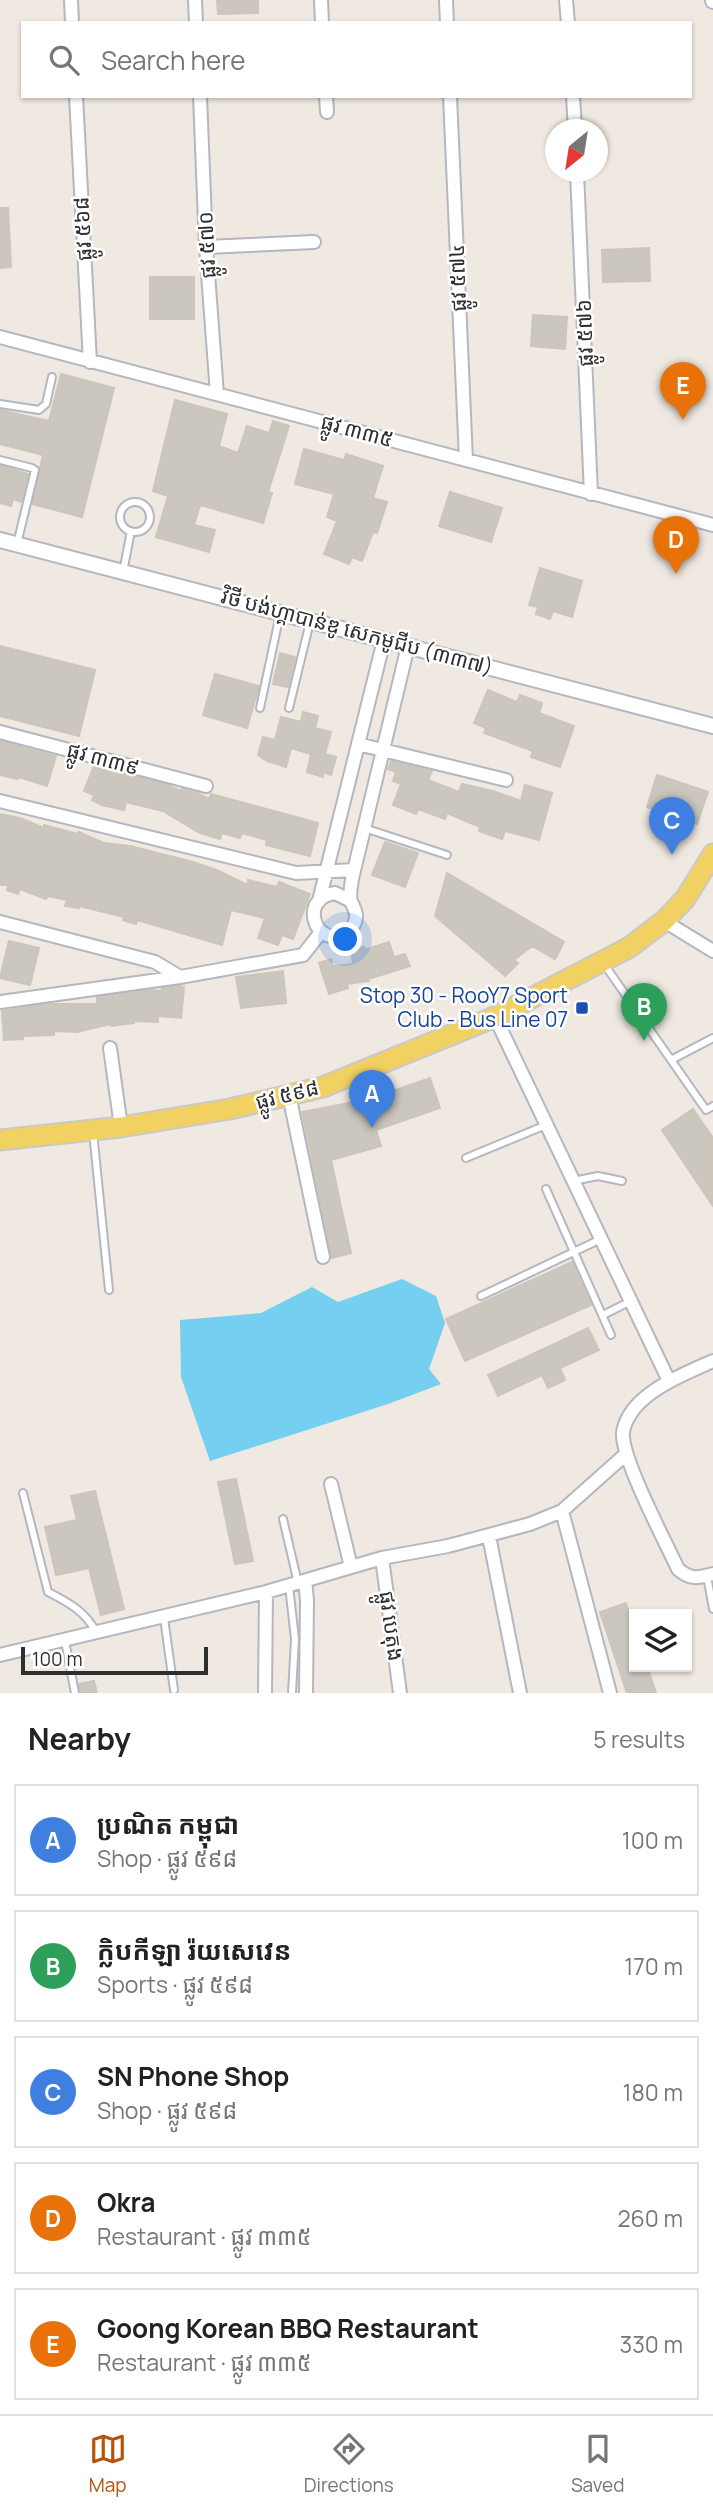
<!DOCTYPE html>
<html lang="en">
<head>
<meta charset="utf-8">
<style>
	body { margin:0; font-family:Manrope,"Noto Sans Khmer",sans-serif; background:#f6f6f6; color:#222 }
	.controls { position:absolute; right:21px; bottom:21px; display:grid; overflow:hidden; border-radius:0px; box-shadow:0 2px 5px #0004 }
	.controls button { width:63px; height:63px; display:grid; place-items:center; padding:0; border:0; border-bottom:2px solid #e0e0e0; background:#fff; color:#222; font:35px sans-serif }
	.compass { position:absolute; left:545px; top:119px; width:63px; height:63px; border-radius:50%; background:#fff; box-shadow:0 2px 5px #0004; rotate:210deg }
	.scale { position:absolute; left:21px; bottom:18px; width:187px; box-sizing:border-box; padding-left:7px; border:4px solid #2e2e2e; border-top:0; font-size:19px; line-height:24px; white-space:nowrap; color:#2e2e2e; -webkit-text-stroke:5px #fff; paint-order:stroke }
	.you { position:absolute; left:346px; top:940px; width:24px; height:24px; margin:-18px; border:5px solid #fff; border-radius:50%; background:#1a73e8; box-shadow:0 0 0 10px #1a73e833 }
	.badge { display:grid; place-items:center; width:46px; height:46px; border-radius:50%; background:#b45309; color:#fff; font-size:23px; font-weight:700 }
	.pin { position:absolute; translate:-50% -58px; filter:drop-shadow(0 2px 4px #0008) }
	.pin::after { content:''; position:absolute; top:37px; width:24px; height:21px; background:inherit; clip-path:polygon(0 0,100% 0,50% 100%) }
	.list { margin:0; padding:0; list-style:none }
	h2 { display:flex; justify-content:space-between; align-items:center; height:91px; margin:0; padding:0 28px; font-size:30px }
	h2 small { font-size:23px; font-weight:400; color:#767676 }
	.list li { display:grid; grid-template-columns:46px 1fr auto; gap:21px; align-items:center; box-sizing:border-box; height:112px; margin:0 14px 14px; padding:0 14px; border:2px solid #e0e0e0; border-radius:0px }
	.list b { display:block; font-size:26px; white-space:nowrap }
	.list p { margin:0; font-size:23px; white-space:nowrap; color:#767676 }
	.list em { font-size:23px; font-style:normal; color:#767676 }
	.icon { flex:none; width:38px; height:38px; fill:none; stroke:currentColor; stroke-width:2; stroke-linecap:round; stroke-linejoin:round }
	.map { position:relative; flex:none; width:713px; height:1693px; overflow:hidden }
	.search { position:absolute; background:#fff; box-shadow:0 2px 5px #0004; left:21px; right:21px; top:21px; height:77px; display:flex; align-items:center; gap:18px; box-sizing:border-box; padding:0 24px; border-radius:0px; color:#767676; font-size:26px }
	.sheet { height:721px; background:#fff }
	nav { display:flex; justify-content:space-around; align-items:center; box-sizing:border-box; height:98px; border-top:2px solid #e0e0e0; background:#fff; font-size:19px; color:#767676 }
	nav a { display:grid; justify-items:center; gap:4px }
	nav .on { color:#b45309 }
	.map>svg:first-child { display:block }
	.water { fill:#75cff0 }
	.building { fill:#cbc7bf; stroke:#cbc5ba; stroke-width:2 }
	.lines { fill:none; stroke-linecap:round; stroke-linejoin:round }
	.service-casing { stroke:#b4b7c1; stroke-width:10 }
	.minor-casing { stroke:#b4b7c1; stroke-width:16 }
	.tertiary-casing { stroke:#b4b7c1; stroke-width:18 }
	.primary-casing { stroke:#c9c9c9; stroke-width:23 }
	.service { stroke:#fff; stroke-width:6 }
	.minor { stroke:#fff; stroke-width:12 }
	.tertiary { stroke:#fff; stroke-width:14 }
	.primary { stroke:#f2d163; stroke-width:19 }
	.transit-dot { fill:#1a4fb4; stroke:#fff; stroke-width:2.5 }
	.labels { text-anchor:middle; stroke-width:5; stroke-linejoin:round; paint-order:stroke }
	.street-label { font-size:21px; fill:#2e2e2e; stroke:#fff }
	.transit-label { font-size:21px; fill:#164399; stroke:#fff; text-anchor:end }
</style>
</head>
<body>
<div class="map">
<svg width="713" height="1693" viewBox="0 0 713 1693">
	<rect width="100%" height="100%" fill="#efe9e1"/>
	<path class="water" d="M402,1279L436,1296L445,1323L429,1369L441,1384L388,1404L210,1461L181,1377L180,1320L261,1313L312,1287L338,1302Z"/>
	<path class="building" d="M217,0H258V13L218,14Z
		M0,208H8L11,267L0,268Z
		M649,248L650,281L603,282L602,250Z
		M150,277H194V319H150Z
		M533,315L567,317L565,349L531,346Z
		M61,374L114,388L82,517L32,504L43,455L0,444V410L49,421Z
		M175,400L227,414L219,446L238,453L247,426L269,433L273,421L289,426L268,492L272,493L263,523L200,505L194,525L215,530L209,552L156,537L168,496L153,491Z
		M304,449L344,460L346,454L383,466L373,498L387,502L377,533L373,532L362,561L352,557L349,564L324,554L337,521L327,517L334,494L295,484Z
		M0,466L28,474L21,502L13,499L11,506L0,503Z
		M450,492L502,508L491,542L439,526Z
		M540,568L582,581L572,617L553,611L550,619L536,614L538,607L529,605Z
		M0,646L95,670L79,736L0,716Z
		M280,653L295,657L288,687L273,684Z
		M215,674L259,686L247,728L203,715Z
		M488,690L517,702L520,695L542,703L539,713L574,726L560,767L531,757L533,751L484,733L486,728L474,723Z
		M303,712L318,716L315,728L331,732L325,754L336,757L331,775L323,772V777L307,772L311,754L291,748L286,767L267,761L258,755L263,737L275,740L281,717L301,722Z
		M0,741L56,756L47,786L19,777L18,779L0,775Z
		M391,761L432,771L428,780L459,792L462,784L493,791L521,801L525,785L552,793L539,840L505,831L502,839L479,831L480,827L447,813L445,819L418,809L416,814L393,805L401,784L393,781L396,772L388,769Z
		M94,766L168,785L180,791L182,789L197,793L209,799L211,794L318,823L310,856L266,845L267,840L242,833L240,838L222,833L220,839L200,833L163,811L126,802L124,810L102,805L92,800L94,795L84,791Z
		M657,775L708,792L697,824L647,807Z
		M0,814L20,818L44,828V825L78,834L79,832L104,843L130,846L193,862L219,871L247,885L248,880L277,887L279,882L310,894L293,939L282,935L278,945L258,938L265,918L231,910L222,945L137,920L136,924L123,920L124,917L79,906V908L65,906L67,900L48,896L46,899L20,889L18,894L7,890L8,885H0Z
		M385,842L418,853L405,887L372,875Z
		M447,873L564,942L555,959L532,946L514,960L518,963L505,976L435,916Z
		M9,941L39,948L30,985L0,978Z
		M389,942L394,957L405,954L410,966L368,979L369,981L347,984L348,988L329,994L319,963L331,959L333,966L353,964L351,949L364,947V950Z
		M283,971L286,1003L241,1008L236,977Z
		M178,986L184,987L181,1018L158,1016V1022L133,1021L134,1023L111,1026L110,1024L77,1032L54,1031V1035L23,1036V1039L4,1040L2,1011L47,1004H97V997L151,990L162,991V988Z
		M430,1078L440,1108L376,1130L381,1146L331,1160L351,1253L332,1258L302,1112L349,1103L366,1096L367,1100Z
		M693,1109L713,1138V1206L662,1130Z
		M572,1262L591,1305L465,1361L446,1319Z
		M588,1328L599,1350L560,1368L565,1380L548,1388L542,1375L498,1396L488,1375Z
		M236,1479L253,1561L235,1564L218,1482Z
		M95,1491L124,1609L101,1615L89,1568L56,1575L45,1527L77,1520L71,1496Z
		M626,1603L634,1628V1667H647L656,1693H627L600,1612Z
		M94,1681L97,1693H81L79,1684Z"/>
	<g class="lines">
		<g class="service-casing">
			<path id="service" d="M0,404L39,410L46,404L52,377
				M0,460L32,468L35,470L17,544
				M120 517a15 15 0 1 1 30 0a15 15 0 1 1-30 0Z
				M123,572L131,531
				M260,708L280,614
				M289,708L310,622
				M364,828L447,855
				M604,964L706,1110L713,1106
				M671,1060L713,1038
				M93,1132L109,1290
				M466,1158L546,1125
				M573,1181L598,1176L622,1181
				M546,1189L611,1335
				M481,1296L601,1239
				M603,1315L631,1301
				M23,1493L48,1592C68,1602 86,1612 96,1632
				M283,1519L298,1583
				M707,1576L713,1609
				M289,1586L295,1639L292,1693
				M164,1618L174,1690
				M65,1641L75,1693"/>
		</g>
		<g class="minor-casing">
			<path id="minor" d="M71,0L72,23
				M195,0L196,23
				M321,0L322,23
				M446,0L447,23
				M566,0L568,23
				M76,96L90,362
				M200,96L206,247L217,394
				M326,96L327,112
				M450,96L466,460
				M573,96L575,130
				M577,172L591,494
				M206,247L314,242
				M0,337L713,525
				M0,732L206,786
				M358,744L506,780
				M0,801L296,873L354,870
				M319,901L384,640
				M351,901L335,893C298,898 315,948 344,934C349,932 353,928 355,922C358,913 354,909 351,901C349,896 351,886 352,879L408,646
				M664,921L713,951
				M0,922L155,962L180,977
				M0,1002L180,977L303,955L321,932
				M495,1017L669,1381
				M110,1048L121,1127
				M289,1095L323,1257
				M713,1361C686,1373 642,1390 628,1418C626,1421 623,1429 623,1433C621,1458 666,1543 678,1569C690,1580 698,1578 713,1574
				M331,1484L351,1567
				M562,1511L610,1693
				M489,1536L520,1693
				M382,1558L400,1693
				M305,1581L307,1600L306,1693
				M0,1655L266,1592L382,1558L448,1546L530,1524L562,1511L626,1454
				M265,1693L266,1592"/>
		</g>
		<g class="tertiary-casing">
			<path id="tertiary" d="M713,0V1
				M0,540L713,726"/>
		</g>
		<g class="primary-casing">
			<path id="primary" d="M0,1140L121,1127L230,1109L323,1087L495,1017L630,947L664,921L685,899L713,854"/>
		</g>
		<use href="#service" class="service"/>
		<use href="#minor" class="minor"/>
		<use href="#tertiary" class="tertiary"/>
		<use href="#primary" class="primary"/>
	</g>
	<rect class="transit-dot" x="575" y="1001" width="14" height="14" rx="3.5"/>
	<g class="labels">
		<g class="street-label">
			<text transform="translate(83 229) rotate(-93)" y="7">ផ្លូវ ៥៦៨</text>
			<text transform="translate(207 245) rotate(-93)" y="7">ផ្លូវ ៥៧០</text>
			<text transform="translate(458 278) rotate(-92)" y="7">ផ្លូវ ៥៧៤</text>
			<text transform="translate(585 333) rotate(-92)" y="7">ផ្លូវ ៥៧៦</text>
			<text transform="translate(357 431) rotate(15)" y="7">ផ្លូវ ៣៣៥</text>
			<text transform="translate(357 632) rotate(15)" y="7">វិថី បង់ហ្គាបាន់ឌូ សេកមូជីប (៣៣៧)</text>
			<text transform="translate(103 759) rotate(15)" y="7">ផ្លូវ ៣៣៩</text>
			<text transform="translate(287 1095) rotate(-14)" y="7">ផ្លូវ ៥៩៨</text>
			<text transform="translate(391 1626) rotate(82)" y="7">ផ្លូវ បេតុង</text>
		</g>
		<g class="transit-label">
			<text x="568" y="1003">Stop 30 - RooY7 Sport<tspan x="568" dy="24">Club - Bus Line 07</tspan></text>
		</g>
	</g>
</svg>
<div class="controls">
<button><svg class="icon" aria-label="layers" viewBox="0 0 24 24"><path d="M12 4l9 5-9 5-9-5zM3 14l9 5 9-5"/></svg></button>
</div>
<svg class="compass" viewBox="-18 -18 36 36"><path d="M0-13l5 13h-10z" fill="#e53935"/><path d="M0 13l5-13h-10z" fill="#767676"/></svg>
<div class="scale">100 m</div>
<div class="you"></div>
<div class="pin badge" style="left:372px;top:1128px;background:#3f7fe0">A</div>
<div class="pin badge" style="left:644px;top:1041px;background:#2e9e5b">B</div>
<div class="pin badge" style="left:672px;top:855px;background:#3f7fe0">C</div>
<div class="pin badge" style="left:676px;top:574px;background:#e8710a">D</div>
<div class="pin badge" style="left:683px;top:420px;background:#e8710a">E</div>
<div class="search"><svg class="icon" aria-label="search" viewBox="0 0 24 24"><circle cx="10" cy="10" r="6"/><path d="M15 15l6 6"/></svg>Search here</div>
</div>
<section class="sheet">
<h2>Nearby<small>5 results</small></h2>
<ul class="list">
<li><span class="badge" style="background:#3f7fe0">A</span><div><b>ប្រណិត កម្ពុជា</b><p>Shop · ផ្លូវ ៥៩៨</p></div><em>100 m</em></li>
<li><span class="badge" style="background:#2e9e5b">B</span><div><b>ក្លិបកីឡា រ៉យសេវេន</b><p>Sports · ផ្លូវ ៥៩៨</p></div><em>170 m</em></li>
<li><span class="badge" style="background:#3f7fe0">C</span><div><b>SN Phone Shop</b><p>Shop · ផ្លូវ ៥៩៨</p></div><em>180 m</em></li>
<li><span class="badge" style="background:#e8710a">D</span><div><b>Okra</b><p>Restaurant · ផ្លូវ ៣៣៥</p></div><em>260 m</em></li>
<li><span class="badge" style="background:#e8710a">E</span><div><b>Goong Korean BBQ Restaurant</b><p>Restaurant · ផ្លូវ ៣៣៥</p></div><em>330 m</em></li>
</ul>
</section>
<nav>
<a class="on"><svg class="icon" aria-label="map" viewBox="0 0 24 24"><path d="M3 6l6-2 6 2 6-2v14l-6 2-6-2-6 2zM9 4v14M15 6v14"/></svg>Map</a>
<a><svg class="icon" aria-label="directions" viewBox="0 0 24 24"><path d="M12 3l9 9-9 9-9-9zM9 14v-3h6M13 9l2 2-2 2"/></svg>Directions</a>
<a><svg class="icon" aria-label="saved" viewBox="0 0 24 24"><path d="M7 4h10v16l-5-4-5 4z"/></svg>Saved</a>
</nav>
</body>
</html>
